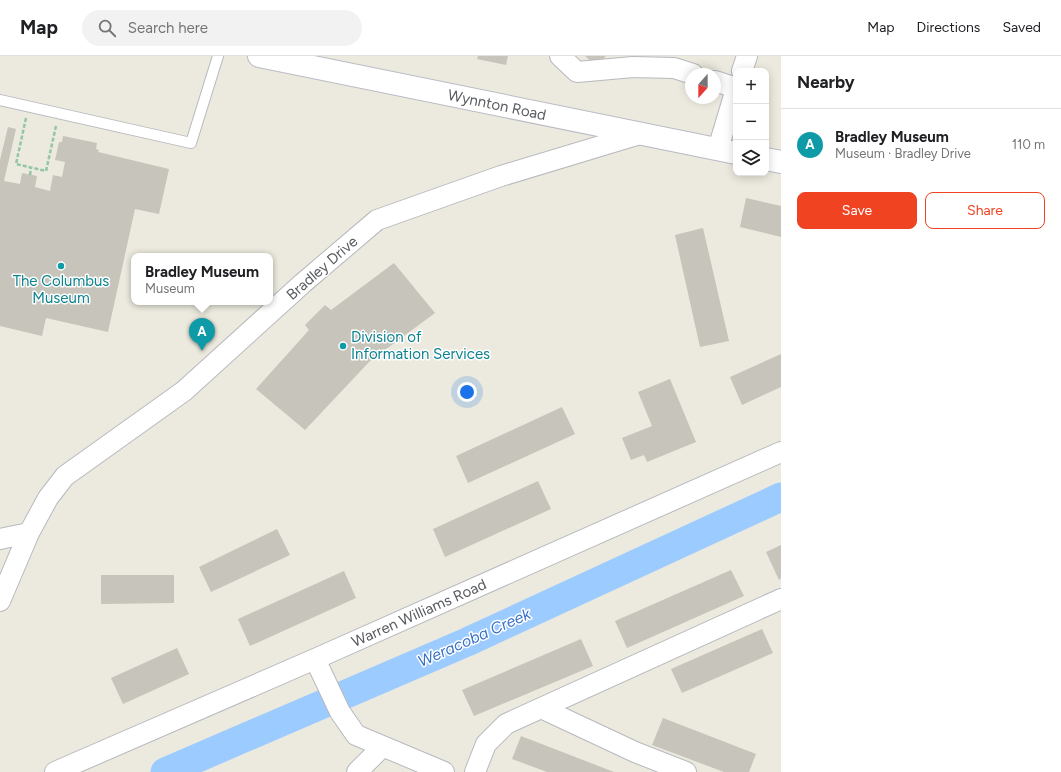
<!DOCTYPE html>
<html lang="en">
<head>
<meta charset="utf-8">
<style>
	body { margin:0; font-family:Figtree,sans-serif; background:#f2f2f2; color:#202124 }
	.controls { position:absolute; right:12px; top:12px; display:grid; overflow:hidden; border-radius:8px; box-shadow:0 2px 10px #0003 }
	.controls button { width:36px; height:36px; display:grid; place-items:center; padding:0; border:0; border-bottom:1px solid #e0e0e0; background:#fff; color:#202124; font:20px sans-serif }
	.compass { position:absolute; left:685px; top:12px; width:36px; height:36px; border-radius:50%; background:#fff; box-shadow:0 2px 10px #0003; rotate:201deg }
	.you { position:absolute; left:467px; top:336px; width:14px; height:14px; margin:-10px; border:3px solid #fff; border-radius:50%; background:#1a73e8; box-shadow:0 0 0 6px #1a73e833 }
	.badge { display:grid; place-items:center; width:26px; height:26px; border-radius:50%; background:#ef4321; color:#fff; font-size:13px; font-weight:700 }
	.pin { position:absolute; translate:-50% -33px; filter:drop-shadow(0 1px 2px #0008) }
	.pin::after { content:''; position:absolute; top:21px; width:14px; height:12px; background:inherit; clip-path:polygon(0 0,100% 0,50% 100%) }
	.popup { position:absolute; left:131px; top:197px; width:142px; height:52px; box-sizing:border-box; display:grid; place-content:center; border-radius:8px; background:#fff; filter:drop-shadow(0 1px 3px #0005); font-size:13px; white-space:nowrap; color:#757577 }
	.popup b { font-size:15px; color:#202124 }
	.popup::after { content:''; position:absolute; left:50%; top:100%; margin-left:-8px; border:8px solid transparent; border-top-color:#fff }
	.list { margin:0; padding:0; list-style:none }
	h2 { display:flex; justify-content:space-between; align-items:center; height:52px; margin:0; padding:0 16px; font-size:17px }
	h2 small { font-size:13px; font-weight:400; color:#757577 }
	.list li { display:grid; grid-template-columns:26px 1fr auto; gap:12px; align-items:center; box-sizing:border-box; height:72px; padding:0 16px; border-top:1px solid #e0e0e0 }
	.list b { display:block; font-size:15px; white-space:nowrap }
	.list p { margin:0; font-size:13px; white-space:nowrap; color:#757577 }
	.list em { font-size:13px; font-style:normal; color:#757577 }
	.actions { display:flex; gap:8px; padding:12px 16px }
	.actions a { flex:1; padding:9px 0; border:1px solid #ef4321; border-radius:8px; text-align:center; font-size:14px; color:#ef4321 }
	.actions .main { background:#ef4321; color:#fff }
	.icon { flex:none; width:22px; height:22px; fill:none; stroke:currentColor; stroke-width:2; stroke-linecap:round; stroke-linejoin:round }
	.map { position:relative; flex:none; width:781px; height:716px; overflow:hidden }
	header { display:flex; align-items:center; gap:24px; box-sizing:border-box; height:56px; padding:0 20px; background:#fff; border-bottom:1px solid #e0e0e0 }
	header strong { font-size:19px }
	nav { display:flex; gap:22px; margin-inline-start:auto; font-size:14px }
	.search { width:280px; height:36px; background:#f2f2f2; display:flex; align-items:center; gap:10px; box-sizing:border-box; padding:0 14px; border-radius:22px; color:#757577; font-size:15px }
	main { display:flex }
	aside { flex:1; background:#fff }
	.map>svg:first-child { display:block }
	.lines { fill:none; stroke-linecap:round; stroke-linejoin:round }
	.river { stroke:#9bcbff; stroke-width:29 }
	.building { fill:#c6c4bb }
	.lane-casing { stroke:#b7b9be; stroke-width:12 }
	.street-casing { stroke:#b7b9be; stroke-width:22 }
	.secondary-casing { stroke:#b9bcc4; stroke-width:24 }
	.path { stroke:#92c6a5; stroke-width:2.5; stroke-dasharray:4 2; stroke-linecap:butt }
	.lane { stroke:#fff; stroke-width:10 }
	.street { stroke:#fff; stroke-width:20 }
	.secondary { stroke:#fff; stroke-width:22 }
	.culture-dot { fill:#0f9aa8; stroke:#fff; stroke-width:1.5 }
	.labels { text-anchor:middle; stroke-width:3; stroke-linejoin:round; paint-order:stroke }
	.street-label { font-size:15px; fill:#585b60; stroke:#fff }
	.culture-label { font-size:15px; fill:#0d838f; stroke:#fff }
	.water-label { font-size:16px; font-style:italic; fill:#3a72c6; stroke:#fff }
</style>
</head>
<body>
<header>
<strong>Map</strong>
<div class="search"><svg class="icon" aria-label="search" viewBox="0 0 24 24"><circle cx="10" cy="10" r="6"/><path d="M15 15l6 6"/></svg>Search here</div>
<nav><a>Map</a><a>Directions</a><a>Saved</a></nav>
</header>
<main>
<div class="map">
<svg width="781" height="716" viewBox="0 0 781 716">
	<rect width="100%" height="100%" fill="#eceade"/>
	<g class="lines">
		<path class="river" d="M165,716L467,586L781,441"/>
	</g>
	<path class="building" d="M478,0H508L506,9L477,3Z
		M585,0H606L596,10Z
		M8,71L16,73L4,125L20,128L22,117L37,120L35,131L50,135L53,119L62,121L65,106L55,104L59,86H62L63,80L97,87L96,93L99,94L98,96L169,113L159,158L135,153L108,276L46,262L42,280L0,270V104Z
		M746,142L781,150V181L740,171Z
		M703,172L729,285L700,291L675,179Z
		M394,207L435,257L370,305L305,374L256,333L309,274L305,269L325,249L331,254Z
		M781,298V331L742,349L730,321Z
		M670,323L696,386L647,406L644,399L631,404L622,382L652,370L638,336Z
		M562,351L575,378L468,427L456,400Z
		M538,425L551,453L445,501L433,473Z
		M277,473L290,499L211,536L199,511Z
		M781,489V522L779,524L766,496Z
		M731,514L744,540L627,592L615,565Z
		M344,515L356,542L250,590L238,563Z
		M101,519H174V547L101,548Z
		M762,573L773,597L682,637L671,613Z
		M581,583L593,610L474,660L462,634Z
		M177,592L189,618L123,648L111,622Z
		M663,662L756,698L749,716H724L652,689Z
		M521,680L614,716H547L512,703Z"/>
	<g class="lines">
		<g class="lane-casing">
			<path id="lane" d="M0,44L191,87L218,0"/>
		</g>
		<g class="street-casing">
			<path id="street" d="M560,0L577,16L633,11L674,12L693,18
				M742,15L747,0
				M715,25L736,32
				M718,93L736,33
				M0,483L29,477
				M0,545L29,477L48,442L65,420L184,335L303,227L377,164L501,120L640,78
				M315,603L340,656L356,679L444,716
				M541,652L635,696L686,716
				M55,716L315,603L781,396
				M357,716L382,691
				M475,716L486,688L506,668L781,543"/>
		</g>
		<g class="secondary-casing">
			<path id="secondary" d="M259,0L736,97
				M766,103L781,106"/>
		</g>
		<path class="path" d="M26,62L16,108L46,115L56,70
			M30,119L31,112"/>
		<use href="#lane" class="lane"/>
		<use href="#street" class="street"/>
		<use href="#secondary" class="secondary"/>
	</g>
	<g class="culture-dot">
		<circle cx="61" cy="210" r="4"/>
		<circle cx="343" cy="290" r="4"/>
	</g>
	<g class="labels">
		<g class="street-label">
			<text transform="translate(497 49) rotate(12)" y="5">Wynnton Road</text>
			<text transform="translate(322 212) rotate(-41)" y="5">Bradley Drive</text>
			<text transform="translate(419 557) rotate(-24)" y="5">Warren Williams Road</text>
		</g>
		<g class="culture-label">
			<text x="61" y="230">The Columbus<tspan x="61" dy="17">Museum</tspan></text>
			<text x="351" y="286" text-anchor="start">Division of<tspan x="351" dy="17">Information Services</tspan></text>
		</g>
		<g class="water-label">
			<text transform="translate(474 581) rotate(-24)" y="6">Weracoba Creek</text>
		</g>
	</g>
</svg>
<div class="controls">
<button>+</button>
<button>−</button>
<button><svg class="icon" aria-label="layers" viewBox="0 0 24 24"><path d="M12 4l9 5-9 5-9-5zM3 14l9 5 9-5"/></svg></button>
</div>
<svg class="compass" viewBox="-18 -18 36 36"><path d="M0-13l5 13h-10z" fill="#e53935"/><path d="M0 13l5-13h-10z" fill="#757577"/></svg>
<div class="you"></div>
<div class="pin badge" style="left:202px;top:295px;background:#0f9aa8">A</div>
<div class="popup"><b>Bradley Museum</b>Museum</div>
</div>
<aside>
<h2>Nearby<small></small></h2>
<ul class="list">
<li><span class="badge" style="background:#0f9aa8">A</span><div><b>Bradley Museum</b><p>Museum · Bradley Drive</p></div><em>110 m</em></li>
</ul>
<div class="actions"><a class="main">Save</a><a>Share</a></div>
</aside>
</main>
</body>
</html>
